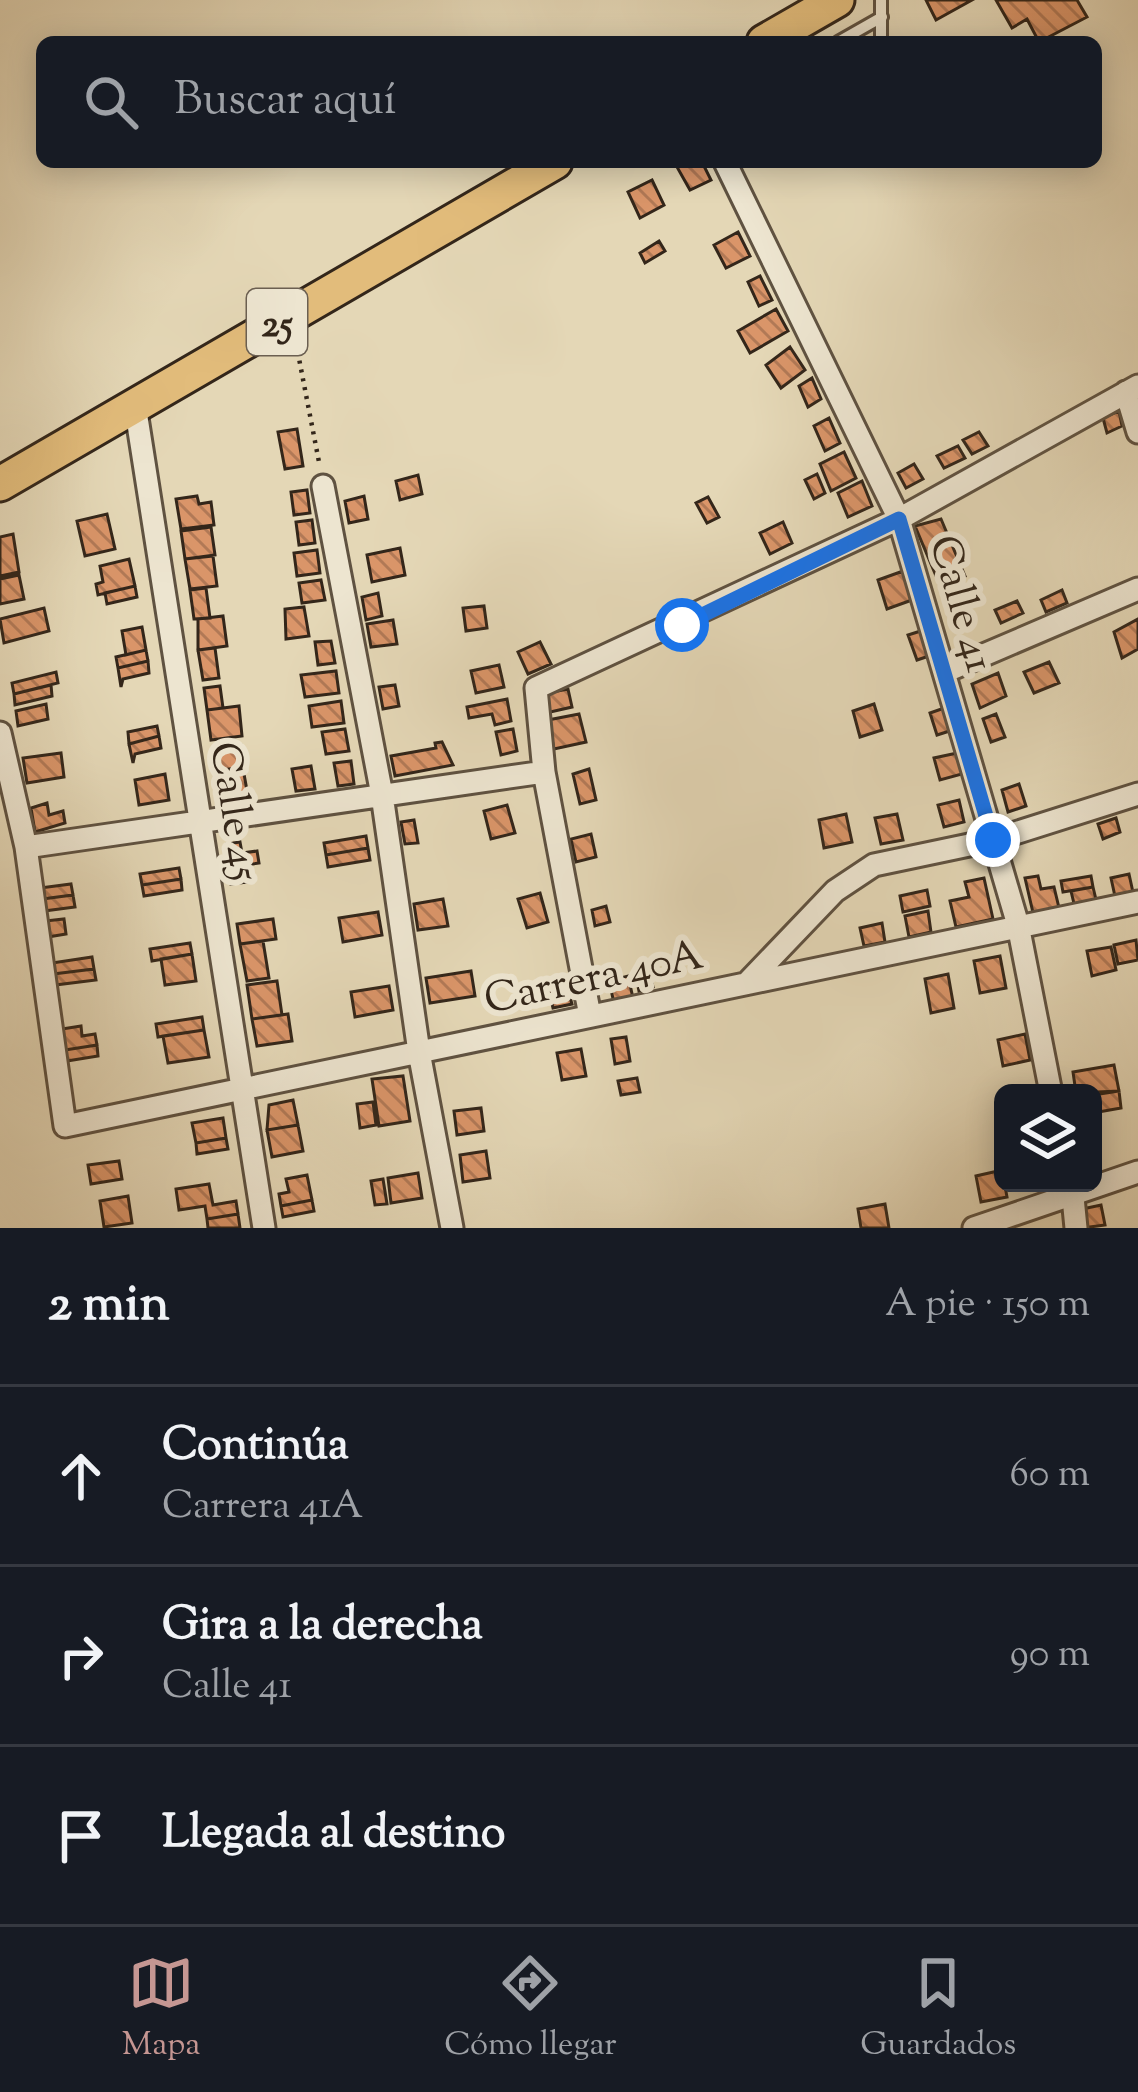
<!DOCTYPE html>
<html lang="es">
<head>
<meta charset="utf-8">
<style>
	body { margin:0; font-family:"Sorts Mill Goudy",serif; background:#20242c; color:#f1f3f6 }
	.controls { position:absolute; right:36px; bottom:36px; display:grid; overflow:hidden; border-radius:18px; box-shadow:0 6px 30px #0003 }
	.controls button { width:108px; height:108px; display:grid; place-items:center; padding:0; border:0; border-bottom:3px solid #363941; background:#171b24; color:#f1f3f6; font:60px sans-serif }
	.stop { position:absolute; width:36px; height:36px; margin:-27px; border:9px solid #1a73e8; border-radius:50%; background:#fff }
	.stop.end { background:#1a73e8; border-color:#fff; box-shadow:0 3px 12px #0008 }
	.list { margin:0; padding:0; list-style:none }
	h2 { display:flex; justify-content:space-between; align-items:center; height:156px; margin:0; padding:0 48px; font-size:51px }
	h2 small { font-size:39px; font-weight:400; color:#9ea1a6 }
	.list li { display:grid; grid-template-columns:78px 1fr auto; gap:36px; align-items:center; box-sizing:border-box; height:180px; padding:0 48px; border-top:3px solid #363941 }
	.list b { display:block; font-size:45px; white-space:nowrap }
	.list p { margin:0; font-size:39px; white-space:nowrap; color:#9ea1a6 }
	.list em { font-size:39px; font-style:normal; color:#9ea1a6 }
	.icon { flex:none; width:66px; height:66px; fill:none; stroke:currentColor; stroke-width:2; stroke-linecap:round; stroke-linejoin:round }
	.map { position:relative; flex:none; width:1138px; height:1228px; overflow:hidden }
	.search { position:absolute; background:#171b24; box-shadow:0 6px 30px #0003; left:36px; right:36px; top:36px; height:132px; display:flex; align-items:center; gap:30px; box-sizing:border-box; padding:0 42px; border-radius:18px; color:#9ea1a6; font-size:45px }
	.sheet { height:696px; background:#171b24 }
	nav { display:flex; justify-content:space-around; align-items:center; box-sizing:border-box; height:168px; border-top:3px solid #363941; background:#171b24; font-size:33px; color:#9ea1a6 }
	nav a { display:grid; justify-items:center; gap:6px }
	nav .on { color:#c59692 }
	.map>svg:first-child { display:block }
	.building { fill:url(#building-back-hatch); stroke:#33261a; stroke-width:3 }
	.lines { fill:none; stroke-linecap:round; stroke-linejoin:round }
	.service-casing { stroke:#5f5241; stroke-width:16 }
	.minor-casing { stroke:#5f5241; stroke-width:27 }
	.trunk-casing { stroke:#33261a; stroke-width:39 }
	.path { stroke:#33261a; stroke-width:4.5; stroke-dasharray:3 6; stroke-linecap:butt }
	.service { stroke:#ede5d0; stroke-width:10 }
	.minor { stroke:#ede5d0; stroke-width:21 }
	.trunk { stroke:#e2bc7b; stroke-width:33 }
	.route { stroke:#1a73e8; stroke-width:15 }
	.labels { text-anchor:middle; stroke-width:12; stroke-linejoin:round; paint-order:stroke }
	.shield { fill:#ede5d0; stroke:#6b5f51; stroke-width:3 }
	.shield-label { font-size:39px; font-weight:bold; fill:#33261a }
	.street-label { font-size:42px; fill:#33261a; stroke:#ede5d0 }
</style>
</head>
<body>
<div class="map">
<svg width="1138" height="1228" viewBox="0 0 1138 1228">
	<defs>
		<pattern id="building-back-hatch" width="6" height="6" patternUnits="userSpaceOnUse" patternTransform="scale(3)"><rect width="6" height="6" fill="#da9569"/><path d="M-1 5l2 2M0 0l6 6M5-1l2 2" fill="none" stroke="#b17956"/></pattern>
	</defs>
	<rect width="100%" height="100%" fill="#e4d7b6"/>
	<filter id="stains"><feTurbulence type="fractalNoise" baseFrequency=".00167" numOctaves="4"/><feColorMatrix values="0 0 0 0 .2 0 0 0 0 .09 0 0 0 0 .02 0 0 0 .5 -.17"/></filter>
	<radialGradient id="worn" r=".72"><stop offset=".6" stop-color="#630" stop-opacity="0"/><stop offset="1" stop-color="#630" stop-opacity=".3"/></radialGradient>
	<path class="building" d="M926,0H972L936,20Z
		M996,0H1077L1087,17L1039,42L1027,19L1012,28Z
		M687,162H702L711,180L690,190L677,167Z
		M652,180L664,205L640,218L628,192Z
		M738,232L750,256L726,268L714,245Z
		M659,241L665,251L645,263L640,253Z
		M760,276L772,300L759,306L748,282Z
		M776,309L788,331L750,353L738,331Z
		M790,347L805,370L781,388L766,365Z
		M812,378L821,399L808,407L799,386Z
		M1119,411L1122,426L1107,433L1103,418Z
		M829,418L840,443L825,451L814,426Z
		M297,429L303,466L285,469L278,432Z
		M979,432L988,446L972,454L963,440Z
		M958,446L965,458L944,468L937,456Z
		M844,452L856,478L831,491L820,464Z
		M914,464L923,479L906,488L898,473Z
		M817,474L825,493L814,499L805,480Z
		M418,475L422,494L400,500L396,481Z
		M862,481L872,506L848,517L838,493Z
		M307,490L310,513L294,515L291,492Z
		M197,496L199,504L211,502L214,525L181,529L176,499Z
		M364,496L368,519L349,523L345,501Z
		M708,497L719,517L707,523L696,503Z
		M107,514L115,549L85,556L77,521Z
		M941,519L965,576L939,583L915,526Z
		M312,520L315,543L299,545L296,522Z
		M783,522L792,543L770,554L760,533Z
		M211,527L215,555L185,559L181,531Z
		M13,534L19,572L0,576V537Z
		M400,548L405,575L372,582L367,555Z
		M317,550L320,573L297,576L294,553Z
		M213,556L217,586L190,589L185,559Z
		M129,559L135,586L98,595L96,584L103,582L100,566Z
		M903,571L912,600L887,609L878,580Z
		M19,575L24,599L0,604V579Z
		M321,580L325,600L302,603L299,583Z
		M135,586L137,597L107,604L105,593Z
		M206,588L210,618L194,619L190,590Z
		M1062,590L1067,603L1046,612L1041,600Z
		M378,593L382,616L366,620L362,597Z
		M1017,601L1023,613L1001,623L995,610Z
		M484,606L487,628L466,631L463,608Z
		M304,607L309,636L286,639L285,609Z
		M44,608L49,631L4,643L0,619Z
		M223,616L227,646L198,650V619Z
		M1138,619V649L1122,658L1114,632Z
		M393,620L397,644L371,647L367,624Z
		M142,627L146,650L126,655L122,631Z
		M927,629L935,654L917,660L908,635Z
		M331,641L335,663L318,665L315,642Z
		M540,642L551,664L528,674L518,652Z
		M215,648L219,678L203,680L198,650Z
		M146,650L148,661L118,668L116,657Z
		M148,661L149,673L123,679L121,687L118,668Z
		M1049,662L1059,683L1034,693L1024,672Z
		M499,665L504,687L476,693L471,671Z
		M336,671L339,693L305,697L301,675Z
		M56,672L58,683L14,694L12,683Z
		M998,673L1006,696L980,708L972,684Z
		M51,685L52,696L15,705L14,694Z
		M395,685L399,706L383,709L379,687Z
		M220,686L223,708L207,710L204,688Z
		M568,689L572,707L546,713L542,694Z
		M507,699L511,721L495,725L492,714L469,718L467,707Z
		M341,701L344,723L312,727L309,706Z
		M46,704L48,719L18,726L16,711Z
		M874,704L882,730L860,737L853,711Z
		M239,706L242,736L211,740L207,710Z
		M950,706L956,729L937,735L930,713Z
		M579,714L586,742L554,749L548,720Z
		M996,714L1005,737L991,742L983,719Z
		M157,726L159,736L129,744L128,732Z
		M345,729L349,751L326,754L322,732Z
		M513,729L517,751L501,755L496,732Z
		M159,736L161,748L135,754L133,763L129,744Z
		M442,742L453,765L395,776L391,756L436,748L435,743Z
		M241,745L244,767L215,771L212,749Z
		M61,753L64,777L27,783L23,758Z
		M957,753L962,774L940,780L934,758Z
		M351,761L354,784L338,786L334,763Z
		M311,766L315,789L296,791L292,769Z
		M589,769L596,800L580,804L573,774Z
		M165,774L169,800L139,805L135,780Z
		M244,774L248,796L219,800L216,778Z
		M1019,784L1026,806L1008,812L1002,790Z
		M959,800L964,822L944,827L938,805Z
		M47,803L49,815L63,811L65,823L35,832L31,808Z
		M507,805L515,833L491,839L484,811Z
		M846,814L852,842L824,848L819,820Z
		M897,814L903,840L881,844L875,818Z
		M1116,818L1120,832L1103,839L1098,824Z
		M414,820L418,843L405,844L401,822Z
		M591,834L596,857L576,862L571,839Z
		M366,836L368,848L326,855L324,843Z
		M240,842L242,853L257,851L259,863L229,868L227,844Z
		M368,848L370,860L328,867L326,855Z
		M179,868L181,879L142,885L140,874Z
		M245,868L248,882L231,884L229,870Z
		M1129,874L1134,897L1116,901L1111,878Z
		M1038,876L1041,889L1054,887L1060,912L1034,917L1025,878Z
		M1091,876L1093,887L1063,892L1061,881Z
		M984,878L993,919L956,927L950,901L969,897L965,882Z
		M181,879L182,890L144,896L142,885Z
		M71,884L73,895L42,899L40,888Z
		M1093,887L1098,908L1076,912L1071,891Z
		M927,890L930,906L903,912L900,896Z
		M540,893L548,922L527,928L518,899Z
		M73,895L75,907L44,911L42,899Z
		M443,899L448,926L418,930L414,904Z
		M606,906L610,922L595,926L592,910Z
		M928,911L931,932L909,937L905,916Z
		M378,912L382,935L343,942L339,918Z
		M64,919L66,934L48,937L45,921Z
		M273,919L276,939L240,944L237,924Z
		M882,923L885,942L864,946L860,928Z
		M1136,940L1138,960L1118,964L1114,945Z
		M263,941L269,978L247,981L240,944Z
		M190,943L192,954L152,961L150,949Z
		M1111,947L1116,970L1092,976L1087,951Z
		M192,954L196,981L165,985L161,959Z
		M1000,956L1006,988L980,993L974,961Z
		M92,957L94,969L53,974L52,963Z
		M648,968L653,987L639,991L635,972Z
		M94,969L96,980L55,985L53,974Z
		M471,971L475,996L430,1003L426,978Z
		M948,974L954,1008L931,1013L925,979Z
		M628,976L633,998L614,1003L609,981Z
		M565,979L572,1004L553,1008L547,983Z
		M277,981L282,1015L252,1019L247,985Z
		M389,986L393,1010L355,1017L351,992Z
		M288,1014L292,1041L257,1046L252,1019Z
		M202,1017L204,1030L158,1037L156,1024Z
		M81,1026L82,1036L95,1034L97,1045L65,1050L62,1029Z
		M204,1030L209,1057L168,1063L163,1036Z
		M1025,1034L1030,1060L1003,1066L998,1040Z
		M626,1037L630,1061L615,1064L611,1039Z
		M97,1045L98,1056L67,1061L65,1050Z
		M581,1049L586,1076L562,1080L557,1053Z
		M1114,1065L1119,1091L1076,1093L1073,1072Z
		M403,1076L410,1121L379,1126L372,1079Z
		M637,1078L640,1092L621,1095L618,1081Z
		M1119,1091L1121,1108L1093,1113V1095Z
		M293,1100L298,1125L267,1130L269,1105Z
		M373,1102L376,1125L360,1128L357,1104Z
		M481,1108L484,1131L457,1135L454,1111Z
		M223,1118L226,1138L196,1143L192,1123Z
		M298,1125L303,1151L272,1157L267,1130Z
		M226,1138L228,1149L197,1154L196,1143Z
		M486,1151L490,1178L463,1182L460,1155Z
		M119,1161L122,1179L91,1184L88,1165Z
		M1002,1170L1007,1197L981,1202L976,1176Z
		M418,1173L422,1198L391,1203L388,1178Z
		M307,1175L312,1200L281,1206L279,1194L289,1192L286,1179Z
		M383,1179L387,1204L375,1205L371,1181Z
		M209,1184L213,1205L236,1201L238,1214L207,1219L205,1206L179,1210L176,1189Z
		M128,1196L132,1223L104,1227L100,1201Z
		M312,1200L314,1211L283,1217L281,1206Z
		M885,1204L889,1228H861L858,1209Z
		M1101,1205L1105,1225L1082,1228L1078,1210Z
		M238,1214L240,1228H208L207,1219Z"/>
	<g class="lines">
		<g class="service-casing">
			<path id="service" d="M881,0V42
				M838,42L882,17"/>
		</g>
		<g class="minor-casing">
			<path id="minor" d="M725,162L899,519L1018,925L1051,1093
				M1126,392L1138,432
				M135,405L264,1228
				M323,486L382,795L419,1052L452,1228
				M944,672L1138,589
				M0,733L26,847L65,1126L1138,902
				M26,847L544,772
				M747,983L835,891L874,865L993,840L1138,794
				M590,1016L544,772L536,688L899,519L1138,386
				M1072,1187L1076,1228
				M974,1228L1138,1172"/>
		</g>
		<g class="trunk-casing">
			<path id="trunk" d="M764,42L837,0
				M0,484L555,162"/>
		</g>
		<path class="path" d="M296,343L319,462"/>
		<use href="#service" class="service"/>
		<use href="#minor" class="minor"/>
		<use href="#trunk" class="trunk"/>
	</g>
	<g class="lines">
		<path class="route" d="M682,625L899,519L993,840"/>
	</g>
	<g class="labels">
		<rect class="shield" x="247" y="289" width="60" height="66" rx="9"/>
		<g class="shield-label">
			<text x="277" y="336">25</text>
		</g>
		<g class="street-label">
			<text transform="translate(964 603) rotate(74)" y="15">Calle 41</text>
			<text transform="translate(237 811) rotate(81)" y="15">Calle 45</text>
			<text transform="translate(593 975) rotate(-12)" y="15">Carrera 40A</text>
		</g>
	</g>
	<rect width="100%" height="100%" filter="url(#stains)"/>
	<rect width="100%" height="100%" fill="url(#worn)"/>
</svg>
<div class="controls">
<button><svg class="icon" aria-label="layers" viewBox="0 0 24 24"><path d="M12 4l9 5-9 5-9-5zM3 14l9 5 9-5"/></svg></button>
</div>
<div class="stop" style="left:682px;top:625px"></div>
<div class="stop end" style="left:993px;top:840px"></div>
<div class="search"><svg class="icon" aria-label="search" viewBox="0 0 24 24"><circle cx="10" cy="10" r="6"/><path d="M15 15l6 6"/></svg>Buscar aquí</div>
</div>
<section class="sheet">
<h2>2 min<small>A pie · 150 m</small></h2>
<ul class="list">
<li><svg class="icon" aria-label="ahead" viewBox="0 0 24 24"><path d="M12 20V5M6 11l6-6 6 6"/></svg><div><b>Continúa</b><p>Carrera 41A</p></div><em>60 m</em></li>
<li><svg class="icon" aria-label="right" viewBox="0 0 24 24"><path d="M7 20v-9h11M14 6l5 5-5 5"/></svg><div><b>Gira a la derecha</b><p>Calle 41</p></div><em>90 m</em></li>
<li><svg class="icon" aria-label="arrive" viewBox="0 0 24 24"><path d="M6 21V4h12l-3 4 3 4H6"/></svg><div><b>Llegada al destino</b></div></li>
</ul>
</section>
<nav>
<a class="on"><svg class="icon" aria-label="map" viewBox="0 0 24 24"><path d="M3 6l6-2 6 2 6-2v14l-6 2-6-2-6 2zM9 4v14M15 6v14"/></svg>Mapa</a>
<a><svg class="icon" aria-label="directions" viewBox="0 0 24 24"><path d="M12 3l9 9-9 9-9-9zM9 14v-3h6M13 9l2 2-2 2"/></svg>Cómo llegar</a>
<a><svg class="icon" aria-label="saved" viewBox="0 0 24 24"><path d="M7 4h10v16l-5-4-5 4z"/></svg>Guardados</a>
</nav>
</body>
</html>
